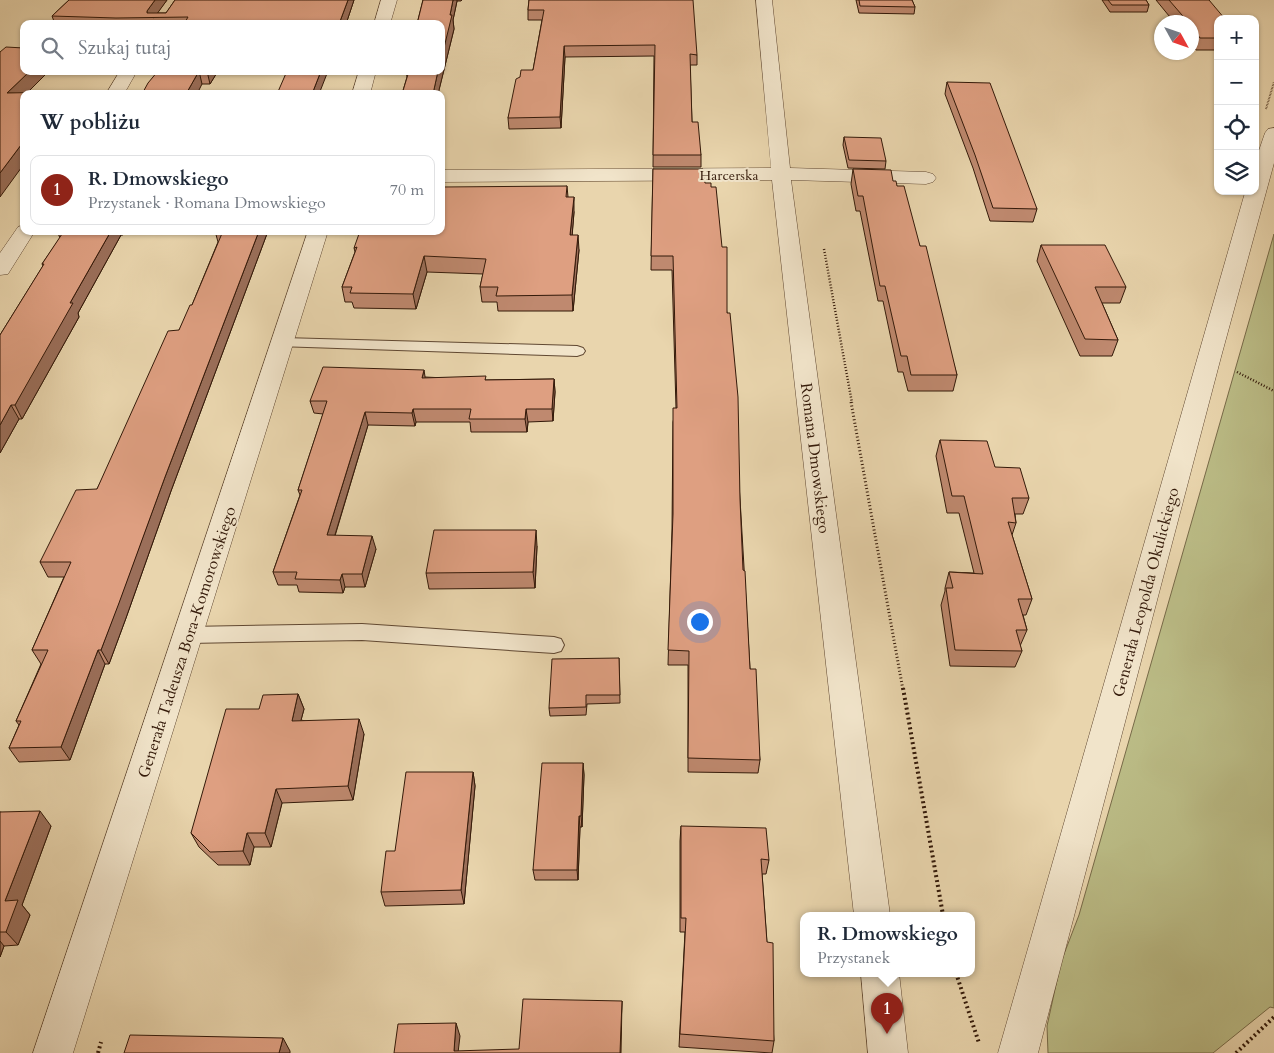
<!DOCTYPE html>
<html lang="pl">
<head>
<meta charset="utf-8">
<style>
	body { margin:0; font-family:Cardo,serif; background:#f2f2f3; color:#1f2937 }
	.controls { position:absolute; right:15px; top:15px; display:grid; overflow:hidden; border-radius:10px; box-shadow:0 1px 4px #0004 }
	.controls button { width:45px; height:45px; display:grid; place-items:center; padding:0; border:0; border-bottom:1px solid #e0e1e3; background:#fff; color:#1f2937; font:25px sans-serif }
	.compass { position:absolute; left:1154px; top:15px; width:45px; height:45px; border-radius:50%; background:#fff; box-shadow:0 1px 4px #0004; rotate:130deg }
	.you { position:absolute; left:699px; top:621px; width:18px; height:18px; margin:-12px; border:4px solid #fff; border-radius:50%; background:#1a73e8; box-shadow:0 0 0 8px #1a73e833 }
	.badge { display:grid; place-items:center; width:32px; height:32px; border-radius:50%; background:#8f2418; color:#fff; font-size:16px; font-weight:700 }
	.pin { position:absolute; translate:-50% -41px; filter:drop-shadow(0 1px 2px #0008) }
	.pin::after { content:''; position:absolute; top:26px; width:18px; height:15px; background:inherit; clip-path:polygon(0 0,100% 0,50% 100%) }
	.popup { position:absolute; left:800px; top:912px; width:175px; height:65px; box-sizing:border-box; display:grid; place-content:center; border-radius:10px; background:#fff; filter:drop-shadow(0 1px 4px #0005); font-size:16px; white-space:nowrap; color:#747a83 }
	.popup b { font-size:19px; color:#1f2937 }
	.popup::after { content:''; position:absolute; left:50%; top:100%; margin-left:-10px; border:10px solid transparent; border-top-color:#fff }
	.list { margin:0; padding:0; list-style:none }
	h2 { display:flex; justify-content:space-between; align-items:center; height:65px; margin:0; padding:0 20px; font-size:21px }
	h2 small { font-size:16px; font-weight:400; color:#747a83 }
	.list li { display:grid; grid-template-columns:32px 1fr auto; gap:15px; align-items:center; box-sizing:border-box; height:70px; margin:0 10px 10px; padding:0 10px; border:1px solid #e0e1e3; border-radius:10px }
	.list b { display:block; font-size:19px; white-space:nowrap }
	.list p { margin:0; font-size:16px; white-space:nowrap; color:#747a83 }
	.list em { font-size:16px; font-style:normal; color:#747a83 }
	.icon { flex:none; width:28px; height:28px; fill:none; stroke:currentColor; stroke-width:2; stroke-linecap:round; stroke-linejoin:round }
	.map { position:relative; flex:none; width:1274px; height:1053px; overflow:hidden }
	.search { position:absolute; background:#fff; box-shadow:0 1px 4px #0004; left:20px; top:20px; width:425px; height:55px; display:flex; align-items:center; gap:12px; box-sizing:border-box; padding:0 18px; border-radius:10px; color:#747a83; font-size:19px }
	.panel { position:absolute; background:#fff; box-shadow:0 1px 4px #0004; left:20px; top:90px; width:425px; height:145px; border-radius:10px }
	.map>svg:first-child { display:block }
	.green { fill:#bbbc86; stroke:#776a48 }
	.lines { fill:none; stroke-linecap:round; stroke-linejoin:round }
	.service-casing { stroke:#604832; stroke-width:2 }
	.minor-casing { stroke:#604832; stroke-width:1 }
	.path-far3 { stroke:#331909; stroke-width:2; stroke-dasharray:0.5 1; stroke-linecap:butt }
	.path-far2 { stroke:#331909; stroke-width:2.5; stroke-dasharray:1 2; stroke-linecap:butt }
	.path-far1 { stroke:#331909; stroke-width:3; stroke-dasharray:1 2.5; stroke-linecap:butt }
	.path { stroke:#331909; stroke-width:4; stroke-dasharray:2 3; stroke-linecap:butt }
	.service { fill:#f1e4ca; fill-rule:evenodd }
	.minor { fill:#f1e4ca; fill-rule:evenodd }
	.wall { fill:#bf896f; stroke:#331909 }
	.shaded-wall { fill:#9b6f5a; stroke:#331909 }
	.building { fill:#de9f81; stroke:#331909 }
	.labels { text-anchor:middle; stroke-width:4; stroke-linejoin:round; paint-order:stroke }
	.far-street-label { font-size:14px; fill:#331909; stroke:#f1e4ca }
	.street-label { font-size:16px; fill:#331909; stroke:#f1e4ca }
</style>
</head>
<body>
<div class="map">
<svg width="1274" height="1053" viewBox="0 0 1274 1053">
	<rect width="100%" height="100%" fill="#e9d5ad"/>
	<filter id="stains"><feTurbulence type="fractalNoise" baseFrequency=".004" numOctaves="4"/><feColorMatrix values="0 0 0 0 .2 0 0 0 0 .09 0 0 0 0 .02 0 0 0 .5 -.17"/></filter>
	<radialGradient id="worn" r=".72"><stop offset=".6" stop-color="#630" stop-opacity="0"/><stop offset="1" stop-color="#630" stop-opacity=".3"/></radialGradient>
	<path class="green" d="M1274,234V1008L1270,1007L1213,1053H1048L1047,1026L1061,962L1079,915Z"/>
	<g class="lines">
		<g class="service-casing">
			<path id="service" d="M283,338L577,346L583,348L585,351L583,354L577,356L277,346L275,343L277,340Z
				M362,624L554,637L561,639L564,645L561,651L554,653L362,640L188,643L181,641L178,635L181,629L188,627Z"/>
		</g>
		<g class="minor-casing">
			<path id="minor" d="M381,0H397L390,24H374Z
				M756,0H772L790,168L926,172L933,174L936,178L933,182L926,184L791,180L890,915H854L772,180L441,182V170L771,168Z
				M120,71H137L124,94H106Z
				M359,71H376L370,94H352Z
				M1274,128V163L1221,357L1038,1053H998L1244,196L1246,191H1255V162L1265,133L1268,129Z
				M24,225V231H35L8,274L0,275V253L18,227Z
				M308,231H328L73,1053H33Z
				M861,973H899L908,1053H868Z"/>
		</g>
		<path class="path-far3" d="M1266,109L1274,82"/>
		<path class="path-far2" d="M824,249L852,403
			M1237,372L1274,391"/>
		<path class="path-far1" d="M851,402L903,690"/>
		<path class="path" d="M903,688L943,915
			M956,973L979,1043
			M98,1053L101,1042
			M1236,1053L1274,1017"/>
		<use href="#service" class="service"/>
		<use href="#minor" class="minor"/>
	</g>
	<path class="wall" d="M69,0H167L157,13H166L175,0H354L346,24H55L52,16Z
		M423,0H462L461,1H457L453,20L454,29L438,94H402L407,77L406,71H441V24H417Z
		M529,0L697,55V65H690L692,122L701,155V167H653L654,56L565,57L561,128L509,129L508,118L520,77L533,70L542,20H528V10Z
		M856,0H912L915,7L914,14L859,13Z
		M1102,0H1146L1149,5L1147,12H1110Z
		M1156,0H1209L1218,19V50H1196L1192,44V22H1174Z
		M158,71H218L210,84H202Z
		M947,82L1037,209L1033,222L990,221L973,168L945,94Z
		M844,137L886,161L885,169L848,168L843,145Z
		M653,169L705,183L727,313L740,499L750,669L760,760L758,773L688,772V665H668L672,529L673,422L676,408L672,270H651Z
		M853,169L893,181L897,186L920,246L957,375L953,391H908L903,372H898L883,301H878L860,211H856L851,184Z
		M567,186L568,197L574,212L572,235L579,250L573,311H498L497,302H482L480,287L483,274L427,272L416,309L354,308L352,302H345L342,287L355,252L354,248Z
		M57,231H126L123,235H121L78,313L79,317L22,419H19L0,453V335L43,266L42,264L60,238Z
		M215,231H268L171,491L126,618L109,664H105L70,760L19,762L9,748L19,725L16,721L41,664L32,650L64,577H48L40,562L97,489L192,305L218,242Z
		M1041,245L1126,287L1120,303H1102L1118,340L1112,356H1080L1037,261Z
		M425,377L486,380L554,379L555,392L553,421L528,422L527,432H471L470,422H416L415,426L368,425L335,536L376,549L365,587H345L343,593L299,592L297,585H278L273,572L300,495L298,490L323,414L314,413L310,401Z
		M940,440L995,467L1029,498L1023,514H1015L1016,523L1012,535L1032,599L1026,615H1023L1027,630L1020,646L1022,651L1015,667L950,666L941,605L945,591V588L949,572L974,573L959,513H947L936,456Z
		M537,546L535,588L429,589L426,573Z
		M619,658L620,703L587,704L586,715L550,716L549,708Z
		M298,694L304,709L301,720L364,734L353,800L282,803L271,847H254L250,865H218L199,847L191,833L259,709Z
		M583,763L584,775L582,827H580L578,880H535L533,870Z
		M473,772L475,786L464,904L385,906L381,892Z
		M0,812L51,826L22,905L30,915L18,945L4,946L0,957Z
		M681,826L769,860L766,874H762L774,1041L772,1053L679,1047L685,932H680V841Z"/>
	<path class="shaded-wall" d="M155,0H167L154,18L147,13V11Z
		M348,0H354L346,24H339Z
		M453,0H457V1L453,20L454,29L438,94H433L438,71H441V60Z
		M564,46L565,57L561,128L560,117Z
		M30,71H49L26,94L7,93Z
		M199,71L202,84L197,94H186Z
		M207,71H218L210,84Z
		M321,71H328L319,94H312Z
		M24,141V164L0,197V173Z
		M574,197V212L571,250L570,235Z
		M111,231H120L121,235L78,313L79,317L22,419L15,405L70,303Z
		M259,231H268L171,491L126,618L109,664L101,650L165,477Z
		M578,235L579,250L573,311L572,295Z
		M424,256L427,272L416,309L413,294Z
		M424,370L426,383L422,378Z
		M554,379L555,392L553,421L552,409Z
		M11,405L19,419L0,453V425Z
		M413,409L416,422L415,426L412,413Z
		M526,409L528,422L527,432L525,419Z
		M365,412L368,425L331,548L327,535Z
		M536,530L537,546L535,588L533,572Z
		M372,536L376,549L365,587L362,574Z
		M342,574L345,587L343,593L340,580Z
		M98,650L105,664L70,760L61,747Z
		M298,694L304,709L297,735L292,721Z
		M359,719L364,734L353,800L348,786Z
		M583,763L584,775L582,827L581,816Z
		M473,772L475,786L464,904L461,890Z
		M276,789L282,803L271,847L265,833Z
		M40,811L51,826L22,905L30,915L18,945L6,932L5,901Z
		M579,816L580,827L578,880L577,870Z
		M247,833L254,847L250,865L243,851Z
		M0,941L4,946L0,957Z
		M622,1001L621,1053H620Z
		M456,1023L460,1036L458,1053L454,1051Z
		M283,1038L290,1051V1053H279Z"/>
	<path class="building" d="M69,0H155L147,11V13H166L175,0H348L339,24H184L188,17L116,18L52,16Z
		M423,0H453L450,15H452L441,60V24H417Z
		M529,0H693L697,55L690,54L692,122H698L701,155H653L655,45L564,46L560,117L508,118L516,79L520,77L521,70H533L544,10H528Z
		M859,0H912L915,7L860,6Z
		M1108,0H1146L1149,5H1112Z
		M1169,0H1209L1225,19H1218V38H1200L1192,27V22H1188Z
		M6,47L24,48V71H30L7,93L60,92L59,94H24V141L0,173V52Z
		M158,71H199L186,94H142L148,83Z
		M287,71H321L312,94H277Z
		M409,71H438L433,94H402Z
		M947,82L990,83L1037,209L993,208L975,155Z
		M844,137L881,138L886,161L849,160Z
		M653,169H703L705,183H711V187H716L722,247H727V313H730L738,397L740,499L743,570L745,571L750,669H756L760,760L688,758L689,651L668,650L673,514V408H677L673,256H651Z
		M853,169L891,170L893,181H896L897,186H904L920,246H926L957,375H911L907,356H901L885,286H880L863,196H858Z
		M567,186L566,197H574L570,235H578L572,295L496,296L498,287H480L486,259L424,256L413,294L350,293L352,287H342L357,247L354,248L360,231H441V187Z
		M57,231H111L70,303H73L15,405H11L0,425V335L44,264H42L64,231Z
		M223,231H259L165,477L119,603L101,650H98L61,747L9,748L21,721H16L48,650H32L71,562H40L76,490L97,489L168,331L179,330L190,305H192Z
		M1041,245H1105L1126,287H1095L1118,340L1085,339Z
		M323,367L424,370L422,378L486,376L485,380L554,379L552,409H526L525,419H469L471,409H413L412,413L365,412L327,535L372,536L362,574H342L340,580L295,579L297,572H273L302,490H298L327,401H310Z
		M940,440L987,441L995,467L1020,468L1029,498H1012L1016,523L1008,522L1032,599H1018L1027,630H1016L1022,651L955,650L946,588H953L949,572L983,574L964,496H952Z
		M434,530H536L533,572L426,573Z
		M619,658L620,695H586V707L549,708L552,659Z
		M298,694L292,721L359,719L348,786L276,789L265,833H247L243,851L210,852L191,833L226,709H259L263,695Z
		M542,763H583L581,816H579L577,870H533Z
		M406,772H473L461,890L381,892L386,851H395Z
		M40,811L5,901L18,900L6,932H0V812Z
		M681,826L766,828L769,860L761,859L767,942L773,943L774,1041L680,1034L686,918H681Z
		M523,999L622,1001L620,1053H394L398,1024L456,1023L454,1051L519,1049Z
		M130,1035L283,1038L279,1053H124Z"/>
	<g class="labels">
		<g class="far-street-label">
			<text x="729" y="180">Harcerska</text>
		</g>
		<g class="street-label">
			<text transform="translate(816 458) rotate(83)" y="6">Romana Dmowskiego</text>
			<text transform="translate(1145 592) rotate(-75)" y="6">Generała Leopolda Okulickiego</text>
			<text transform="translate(186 642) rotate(-72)" y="6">Generała Tadeusza Bora-Komorowskiego</text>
		</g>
	</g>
	<rect width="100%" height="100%" filter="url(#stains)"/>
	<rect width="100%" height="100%" fill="url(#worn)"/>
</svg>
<div class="controls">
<button>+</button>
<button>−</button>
<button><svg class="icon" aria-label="locate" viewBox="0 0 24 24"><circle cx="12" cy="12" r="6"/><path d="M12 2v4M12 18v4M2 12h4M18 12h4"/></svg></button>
<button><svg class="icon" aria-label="layers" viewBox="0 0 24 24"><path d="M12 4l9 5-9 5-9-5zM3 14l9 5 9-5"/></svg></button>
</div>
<svg class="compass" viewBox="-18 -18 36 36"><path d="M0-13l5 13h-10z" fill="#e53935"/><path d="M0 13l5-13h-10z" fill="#747a83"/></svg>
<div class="you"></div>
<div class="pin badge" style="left:887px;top:1034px">1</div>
<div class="popup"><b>R. Dmowskiego</b>Przystanek</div>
<div class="search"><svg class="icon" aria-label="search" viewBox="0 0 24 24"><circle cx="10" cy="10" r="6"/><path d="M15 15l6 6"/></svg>Szukaj tutaj</div>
<section class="panel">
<h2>W pobliżu<small></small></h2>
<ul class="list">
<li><span class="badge">1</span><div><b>R. Dmowskiego</b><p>Przystanek · Romana Dmowskiego</p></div><em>70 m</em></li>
</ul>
</section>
</div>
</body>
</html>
